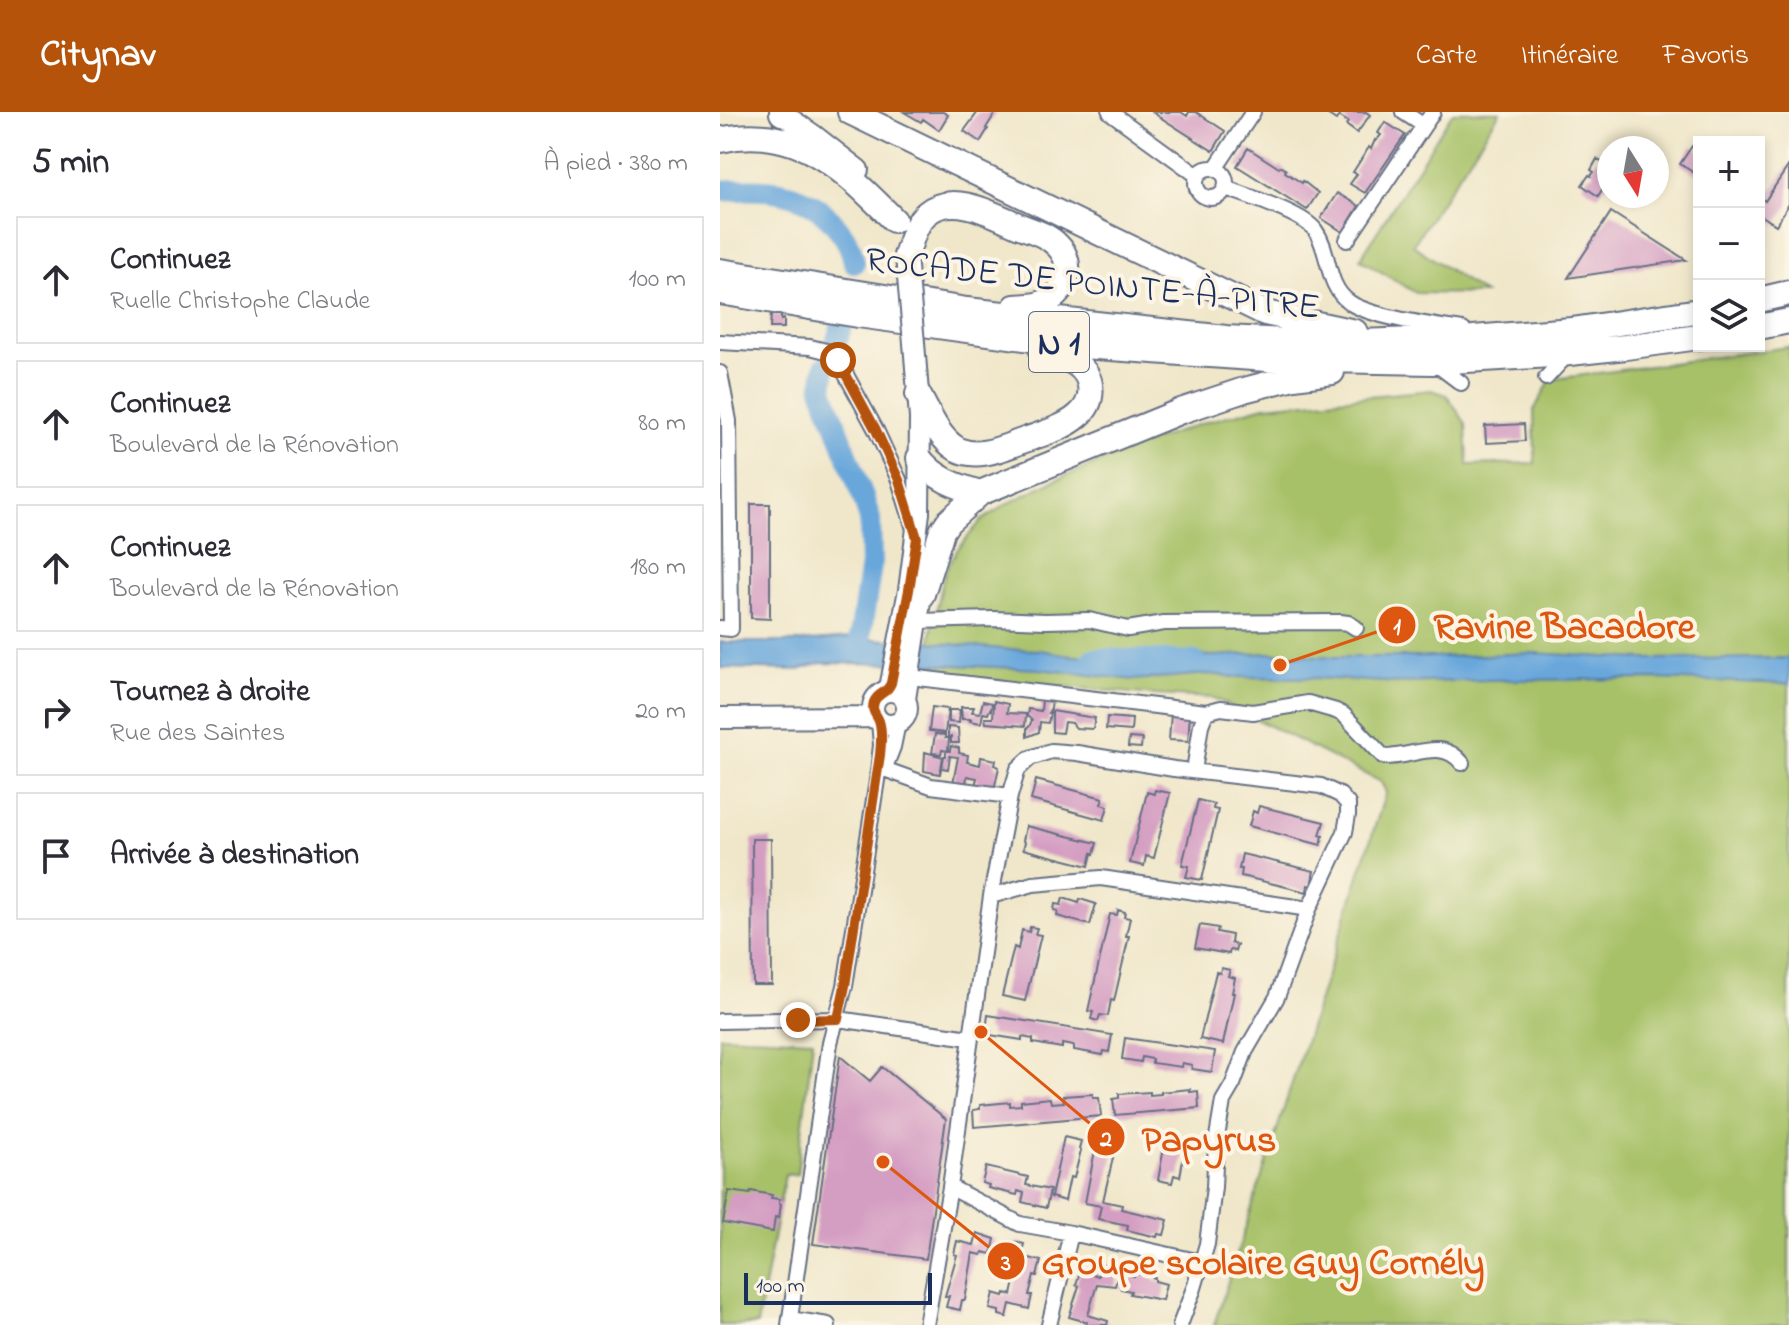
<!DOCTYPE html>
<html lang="fr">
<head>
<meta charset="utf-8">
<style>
	body { margin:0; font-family:"Indie Flower",sans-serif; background:#f2f2f3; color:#2b2b33 }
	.controls { position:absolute; right:24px; top:24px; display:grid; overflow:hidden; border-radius:0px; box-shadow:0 4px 12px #0003 }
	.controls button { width:72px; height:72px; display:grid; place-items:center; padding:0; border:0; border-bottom:2px solid #e1e1e2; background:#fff; color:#2b2b33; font:40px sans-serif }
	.compass { position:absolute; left:877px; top:24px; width:72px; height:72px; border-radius:50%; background:#fff; box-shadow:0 4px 12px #0003; rotate:169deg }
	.scale { position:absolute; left:24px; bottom:20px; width:188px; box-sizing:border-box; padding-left:8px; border:4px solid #1b2f5e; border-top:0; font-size:22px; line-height:28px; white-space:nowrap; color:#1b2f5e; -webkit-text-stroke:6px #fcf5e5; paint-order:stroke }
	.stop { position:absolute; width:24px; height:24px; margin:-18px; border:6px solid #b45309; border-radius:50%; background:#fff }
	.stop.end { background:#b45309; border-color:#fff; box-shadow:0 2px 8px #0008 }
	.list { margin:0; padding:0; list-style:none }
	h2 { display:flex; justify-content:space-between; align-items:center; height:104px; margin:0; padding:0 32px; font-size:34px }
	h2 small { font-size:26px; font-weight:400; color:#7c7c81 }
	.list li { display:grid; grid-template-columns:52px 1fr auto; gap:24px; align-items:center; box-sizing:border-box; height:128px; margin:0 16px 16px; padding:0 16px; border:2px solid #e1e1e2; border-radius:0px }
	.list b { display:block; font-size:30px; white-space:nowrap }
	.list p { margin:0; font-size:26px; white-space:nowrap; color:#7c7c81 }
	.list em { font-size:26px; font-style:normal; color:#7c7c81 }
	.icon { flex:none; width:44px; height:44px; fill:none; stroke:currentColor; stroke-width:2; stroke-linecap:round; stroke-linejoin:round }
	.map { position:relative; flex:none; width:1069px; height:1213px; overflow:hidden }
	header { display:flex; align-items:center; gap:48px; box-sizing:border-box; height:112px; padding:0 40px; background:#b45309; color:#fff }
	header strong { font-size:38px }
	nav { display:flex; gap:44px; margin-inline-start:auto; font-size:28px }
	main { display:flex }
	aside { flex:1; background:#fff }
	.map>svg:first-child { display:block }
	.green { fill:#a7c167; stroke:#617862; stroke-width:2 }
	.water { fill:#69a7db; stroke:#426b9c; stroke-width:2 }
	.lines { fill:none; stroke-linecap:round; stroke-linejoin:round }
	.river { stroke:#69a7db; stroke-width:22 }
	.building { fill:#d49dc2 }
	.minor-casing { stroke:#666f84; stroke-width:18 }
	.secondary-casing { stroke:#666f84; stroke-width:24 }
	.trunk-casing { stroke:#666f84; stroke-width:28 }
	.minor { stroke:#fff; stroke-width:14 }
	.secondary { stroke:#fff; stroke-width:20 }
	.trunk { stroke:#fff; stroke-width:24 }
	.secondary-bridge-casing { stroke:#666f84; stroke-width:24; stroke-linecap:butt }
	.secondary-bridge { stroke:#fff; stroke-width:20 }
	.route { stroke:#b45309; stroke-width:10 }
	.labels { text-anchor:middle; stroke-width:8; stroke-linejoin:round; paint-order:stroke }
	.shield { fill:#fcf5e5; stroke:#5e6a86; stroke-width:2 }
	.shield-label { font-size:34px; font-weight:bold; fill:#1b2f5e }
	.street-label { font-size:36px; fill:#1b2f5e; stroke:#fcf5e5 }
	.leader { fill:none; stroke:#de5710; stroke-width:3 }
	.callout-dot { fill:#de5710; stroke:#fcf5e5; stroke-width:3 }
	.mark-label { font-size:24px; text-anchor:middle; font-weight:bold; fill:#fff }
	.callout-label { font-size:38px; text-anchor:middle; font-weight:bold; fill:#de5710; stroke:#fcf5e5; stroke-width:8; stroke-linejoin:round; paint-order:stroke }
</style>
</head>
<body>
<header>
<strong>Citynav</strong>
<nav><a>Carte</a><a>Itinéraire</a><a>Favoris</a></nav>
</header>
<main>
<aside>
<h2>5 min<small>À pied · 380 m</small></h2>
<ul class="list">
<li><svg class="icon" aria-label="ahead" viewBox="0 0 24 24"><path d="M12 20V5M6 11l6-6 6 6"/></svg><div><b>Continuez</b><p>Ruelle Christophe Claude</p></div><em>100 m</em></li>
<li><svg class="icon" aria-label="ahead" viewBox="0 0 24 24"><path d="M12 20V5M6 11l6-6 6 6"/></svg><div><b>Continuez</b><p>Boulevard de la Rénovation</p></div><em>80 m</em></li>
<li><svg class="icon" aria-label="ahead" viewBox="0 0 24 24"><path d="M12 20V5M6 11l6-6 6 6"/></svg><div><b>Continuez</b><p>Boulevard de la Rénovation</p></div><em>180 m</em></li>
<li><svg class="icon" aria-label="right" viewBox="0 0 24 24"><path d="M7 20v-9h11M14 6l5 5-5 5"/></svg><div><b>Tournez à droite</b><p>Rue des Saintes</p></div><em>20 m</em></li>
<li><svg class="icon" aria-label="arrive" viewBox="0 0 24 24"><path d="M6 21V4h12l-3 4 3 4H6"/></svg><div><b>Arrivée à destination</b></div></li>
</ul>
</aside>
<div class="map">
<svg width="1069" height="1213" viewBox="0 0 1069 1213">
	<rect width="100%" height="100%" fill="#fcf5e5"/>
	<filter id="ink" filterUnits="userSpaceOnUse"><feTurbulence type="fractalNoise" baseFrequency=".0125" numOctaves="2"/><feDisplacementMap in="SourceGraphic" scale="16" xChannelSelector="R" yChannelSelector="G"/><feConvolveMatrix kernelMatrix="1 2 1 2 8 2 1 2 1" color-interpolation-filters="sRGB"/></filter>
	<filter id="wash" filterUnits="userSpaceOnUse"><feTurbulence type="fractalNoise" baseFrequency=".006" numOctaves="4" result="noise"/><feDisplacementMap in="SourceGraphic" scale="32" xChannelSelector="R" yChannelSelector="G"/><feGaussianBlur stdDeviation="1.8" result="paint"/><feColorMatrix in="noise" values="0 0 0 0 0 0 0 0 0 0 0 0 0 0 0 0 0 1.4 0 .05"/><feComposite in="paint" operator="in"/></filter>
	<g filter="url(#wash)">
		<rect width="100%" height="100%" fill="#f0e7ca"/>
		<path class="green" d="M733,0H780L693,133L764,182L696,181L640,147Z
			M1069,235V1213H494L666,680L661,670L494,586L435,583L217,563L210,558L208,552L212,518L225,460L237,438L261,409L285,393L326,372L432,329L489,309L545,294L712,278L727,283L746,312L748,353L815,351L814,298L830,269L842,266Z
			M0,924L93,928L77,1062L65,1063L37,1213H0Z"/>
		<path class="water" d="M130,526L210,530L283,537L320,538L355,544L403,548L447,549L454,542L492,544L547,541L617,545H720L813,541L923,547L1069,546V572L936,567L769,568L680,571L593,566L515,565L488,562L414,568L318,557L208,552L101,551L79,558L0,556V530H78Z"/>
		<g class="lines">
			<path class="river" d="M0,79C41,75 80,76 110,107C122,120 131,132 134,150
				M117,228L122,213
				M105,255L102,276L142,382L150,407L151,453L138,538
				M373,547L475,550"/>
		</g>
		<g id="blocks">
			<path class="building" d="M184,0H223L228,3L219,18L203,7L201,10Z
				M258,0H276L266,16L268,17L260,30L244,19Z
				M432,0H461L467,4L469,0H476L505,19L493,39Z
				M604,0H646L650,3L637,21L626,13L628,10L619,4L616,8Z
				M665,10L685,23L645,81L630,72L637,62L633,60L649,35L651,37L655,28L656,29L661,23L658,21Z
				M972,34L979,38V64L960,52Z
				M528,36L559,56L561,54L566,58L565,60L582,71L583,69L598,81L587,98L517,54Z
				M877,47L889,55V71L887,75L885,73L878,84L862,73L869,63L871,64L874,60L871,58Z
				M1069,53V92L1056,113L1039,102V85L1045,89Z
				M617,81L639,94L623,120L601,106Z
				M891,100L966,148L848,166Z
				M51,203H61V208L64,207V216H50Z
				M804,312L805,329L766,331L765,314Z
				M31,392H50V507L31,506Z
				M322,587L332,589L331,596L328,601H330L328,611L320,610L319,620L307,625V616L309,615L312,608L307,604L308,597L321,599Z
				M263,589L272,591L271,598L270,597L268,602L263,601L261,611L250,609L251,607H242L241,595H254L252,600L260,601Z
				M274,589L288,592L287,601L306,602L305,614L266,611L265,606H273Z
				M212,595L228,597L225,621L209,619Z
				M229,598H240L239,611L229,610Z
				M332,599L375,606L373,617L356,616L352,611L344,610L342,621L332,620Z
				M451,601L470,602L468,629L449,628Z
				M387,605L412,607L411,619L386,617Z
				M228,615L238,616L239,631H231V625H228Z
				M215,622L225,623V626H229L228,639L222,638L221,642L212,641Z
				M409,626L422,627L421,636L408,635Z
				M231,634L239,636V641L248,643L247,650L260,653L261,645L276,648L275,653L279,655L274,678L255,674L257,666L247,664L246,672L233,671L238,645L230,644L228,657L222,656L224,644H226V639H230Z
				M205,640L223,645L220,662L204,659Z
				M316,668L383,686L381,692L388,694L384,708L311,688Z
				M435,678L450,681L434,746L426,744L424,754L410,751L427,680L434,682Z
				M478,688L494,692L493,697L498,698L482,768L466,765L469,754L462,753Z
				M539,694L604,710L600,723L603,724L601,733L529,714L533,699L537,701Z
				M306,714L377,731L374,742L372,741L369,754L303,737L305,730L303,729Z
				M32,727H51L52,873H33Z
				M522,742L594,759L591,774L588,773L587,780L521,764L522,757H519Z
				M343,786L359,791L360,787L376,792L370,813L337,804L338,799L334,798L335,792L341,793Z
				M398,798L405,800L404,805L410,806L406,824H409L394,889L391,888L388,904L380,903L378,909L371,907L373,900L368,899L390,802L397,803Z
				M480,813L498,816L497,820L512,823L511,831L517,833L515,839L510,838L509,842L475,836Z
				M310,815L317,816L315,822L321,823L305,889L282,884L294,835L298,837L302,818L309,820Z
				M501,856L510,858L508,864L515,866L512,881H514L503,932L480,927L496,860L500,861Z
				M268,903L392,923L389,940L384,939L383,943L354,938V934L342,932V936L313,931V927L302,925V928L270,923L271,919L266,918Z
				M405,926L495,939L492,960L472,957V953L462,951L461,955L432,951V947L422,945L421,950L402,947Z
				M120,944L150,969L162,955L226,1007L206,1147L93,1132Z
				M470,977V980L478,979L479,996L395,1003L393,987L399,986V982L430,980V983L441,982V980Z
				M373,982V986H379L381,1004L254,1015L253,998L260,997V993L290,990V994L301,993V989L330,986L331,991L344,990L343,984Z
				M344,1025L361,1029L359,1037L361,1038L354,1066L350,1065L345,1089L331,1085Z
				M446,1025L462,1028L461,1035L465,1036L460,1065L454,1063L452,1071L438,1068Z
				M381,1034L395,1037L383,1089L402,1093L401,1097L448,1108L444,1123L438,1122L437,1125L407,1118L408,1113L378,1107L381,1094L365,1091L375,1038L380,1039Z
				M266,1055L308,1065L306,1073L330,1078L326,1096L302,1090L304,1081L298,1079L297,1083L268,1076L269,1073L262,1071Z
				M9,1079L30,1082L31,1079L52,1083L51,1086L59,1087V1091L61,1092L59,1106L55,1105L53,1120L3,1111Z
				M257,1121L275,1127L272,1142L263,1140L262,1143L253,1141L245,1188H242L240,1198L226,1195L229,1184H225L237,1143L234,1142L237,1129L254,1133Z
				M296,1130L304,1132L301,1144L321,1149L317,1164L314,1163L309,1183H312L309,1197L290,1192L287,1205L279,1203V1199L270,1197L274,1181L284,1184L285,1181L292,1183L299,1152L283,1146L286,1131L296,1133Z
				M381,1152L399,1159L395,1174L377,1172L368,1203L388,1209L387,1213H366L367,1210L349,1205L359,1174L356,1173L360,1159L378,1164Z
				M415,1161L435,1166V1169L446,1172L442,1188L410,1182L411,1179L401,1177L404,1162L414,1164Z"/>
		</g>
	</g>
	<g filter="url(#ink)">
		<use href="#blocks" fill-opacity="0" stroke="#666f84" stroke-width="2"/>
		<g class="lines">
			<g class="minor-casing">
				<path id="minor" d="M390,0L478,64
					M683,0L703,13
					M476 71a15 15 0 1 1 30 0a15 15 0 1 1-30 0Z
					M495,57L533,0
					M506,76C527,84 582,101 595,118C611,140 605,173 629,190C649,205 716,214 743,218
					M627,128L713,0
					M0,230L90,235L106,239L118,248L156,318L179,368L194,417
					M713,250L741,271
					M0,261L9,309L11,517L0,516
					M826,266L847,243
					M198,509L273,507L325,509L369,508L408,517L444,511L620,510L628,511L636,516
					M190,565L486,600
					M164,657L211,674L290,684
					M164,658L173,635L178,611
					M474,659L481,613L486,600L501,596L533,600L588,591L616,599L624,603L664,645C692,646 721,625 742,651
					M271,784L313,772L381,766L589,797
					M0,909L118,907L250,926
					M230,1075L300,1112L351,1121L481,1150
					M70,1207L108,1213
					M69,1213L110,931L125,874L157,668L161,633L159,609
					M206,1213L230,1075L271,784L290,684L298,657L310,646L331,639L357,641L454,657L601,674L620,683L628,692V703L625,720L589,797L557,885L525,940L513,972L503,989L496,1031L494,1075L487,1132L474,1176L460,1213
					M329,1213L351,1121"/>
			</g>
			<g class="secondary-casing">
				<path id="secondary" d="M60,0L93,23L138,58
					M153 596a17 17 0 1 1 34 0a17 17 0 1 1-34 0Z
					M168,579L171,571L189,478L199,401L200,306L194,231
					M185,587L202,477
					M0,606L156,605"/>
			</g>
			<g class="trunk-casing">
				<path id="trunk" d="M130,0L545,201L635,220
					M62,1L64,0
					M0,28C77,10 124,58 174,108
					M186,144C191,129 195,111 207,101C234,79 274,103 300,114C313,119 328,123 338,134C355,151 347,181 325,190C316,195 305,194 295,195
					M0,159L247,198L506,226L610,231L753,226L852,218L979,199
					M0,180L138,203L362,234L547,247L713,250L831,243L906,235L979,225
					M1039,188L1069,181
					M1039,215L1069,209
					M198,282C208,300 218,326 237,337C259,349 286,334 308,327C324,321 344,316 358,304C375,290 375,265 356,252C346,245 333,243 322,239
					M199,346C215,367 236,374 260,381
					M202,482L222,419L228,410L260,381L461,299L524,278L574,265L612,260"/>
			</g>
			<use href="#minor" class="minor"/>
			<use href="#secondary" class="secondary"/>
			<use href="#trunk" class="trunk"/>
			<g class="secondary-bridge-casing">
				<path id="secondary-bridge" d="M186,144L194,231"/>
			</g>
			<use href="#secondary-bridge" class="secondary-bridge"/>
		</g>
	</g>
	<g class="lines" filter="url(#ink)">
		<path class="route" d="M78,908L118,907L125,874L160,643C161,634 162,618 159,609C156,601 151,600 154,590C158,580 167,582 171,571L189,478L197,426L179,368L156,318L118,248"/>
	</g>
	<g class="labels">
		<rect class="shield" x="309" y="200" width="60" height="60" rx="6"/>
		<g class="shield-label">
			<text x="339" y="242">N 1</text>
		</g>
		<g class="street-label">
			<text transform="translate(373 169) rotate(6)" y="13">ROCADE DE POINTE-À-PITRE</text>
		</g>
	</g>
	<path class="leader" d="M560 553L677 513M261 920L386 1025M163 1050L286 1149"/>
	<g class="callout-dot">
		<circle cx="560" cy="553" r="8"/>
		<circle cx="261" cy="920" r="8"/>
		<circle cx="163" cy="1050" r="8"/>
		<circle cx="677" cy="513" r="20"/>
		<circle cx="386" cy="1025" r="20"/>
		<circle cx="286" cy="1149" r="20"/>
	</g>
	<g class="mark-label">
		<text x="677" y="522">1</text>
		<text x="386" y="1034">2</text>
		<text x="286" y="1158">3</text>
	</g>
	<g class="callout-label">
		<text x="844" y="526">Ravine Bacadore</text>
		<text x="489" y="1039">Papyrus</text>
		<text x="543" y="1162">Groupe scolaire Guy Cornély</text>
	</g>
</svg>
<div class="controls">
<button>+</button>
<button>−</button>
<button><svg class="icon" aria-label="layers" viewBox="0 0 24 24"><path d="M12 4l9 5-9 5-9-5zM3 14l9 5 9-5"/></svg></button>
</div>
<svg class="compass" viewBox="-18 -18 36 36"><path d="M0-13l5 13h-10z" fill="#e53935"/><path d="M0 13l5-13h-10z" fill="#7c7c81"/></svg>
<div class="scale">100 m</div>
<div class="stop" style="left:118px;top:248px"></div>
<div class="stop end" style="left:78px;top:908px"></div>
</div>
</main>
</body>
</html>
